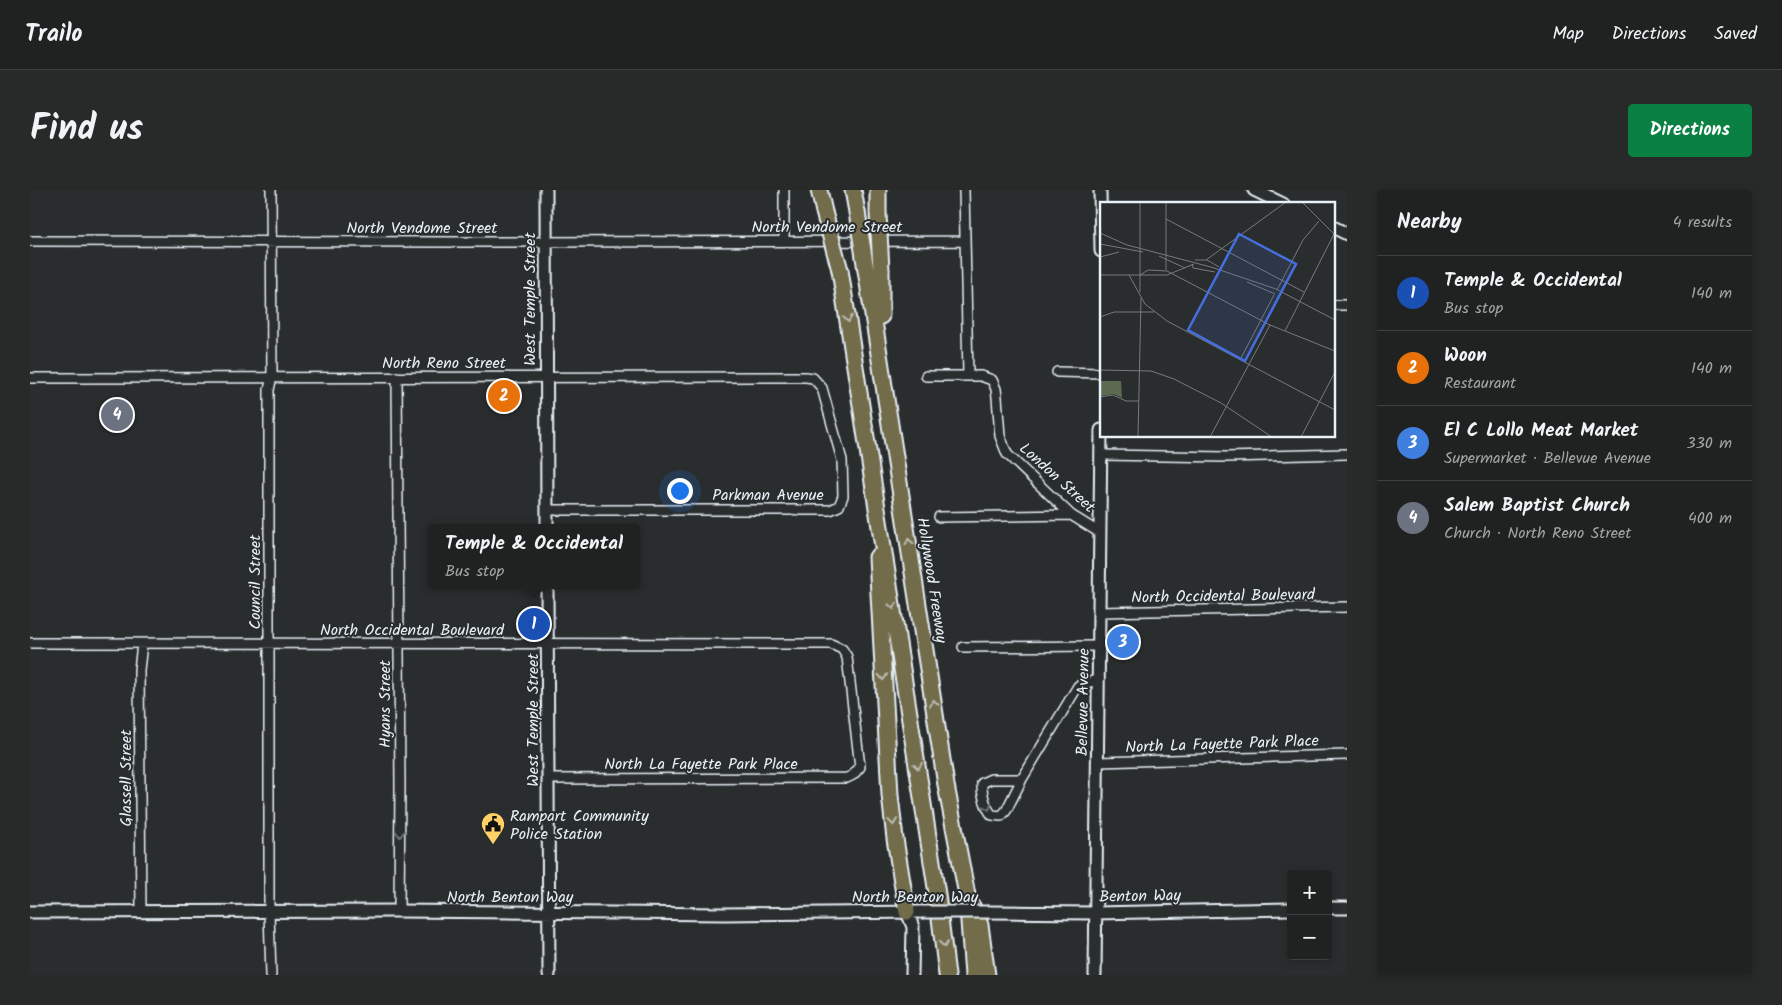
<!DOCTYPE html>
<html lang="en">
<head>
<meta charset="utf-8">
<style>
	body { margin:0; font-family:Kalam,sans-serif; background:#282a2a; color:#f1f3f6 }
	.controls { position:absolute; right:15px; bottom:15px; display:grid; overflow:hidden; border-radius:5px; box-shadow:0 2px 8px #0003 }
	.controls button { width:45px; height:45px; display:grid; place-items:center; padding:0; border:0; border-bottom:1px solid #3d3f40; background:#202222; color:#f1f3f6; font:25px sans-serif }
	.you { position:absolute; left:649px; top:300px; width:18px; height:18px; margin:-12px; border:4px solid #fff; border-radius:50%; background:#1a73e8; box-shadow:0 0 0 8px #1a73e833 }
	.badge { display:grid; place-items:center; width:32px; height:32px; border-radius:50%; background:#0b8043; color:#fff; font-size:16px; font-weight:700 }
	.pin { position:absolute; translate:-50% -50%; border:2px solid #fff; box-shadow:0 1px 5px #0006 }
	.popup { position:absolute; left:398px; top:334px; width:212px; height:65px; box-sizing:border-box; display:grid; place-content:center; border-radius:5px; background:#202222; filter:drop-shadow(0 1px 4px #0005); font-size:16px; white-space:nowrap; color:#a2a4a5 }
	.popup b { font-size:19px; color:#f1f3f6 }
	.popup::after { content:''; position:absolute; left:50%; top:100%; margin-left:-10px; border:10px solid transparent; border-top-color:#202222 }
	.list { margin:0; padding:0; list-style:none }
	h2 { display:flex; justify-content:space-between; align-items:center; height:65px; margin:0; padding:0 20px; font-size:21px }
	h2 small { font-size:16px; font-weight:400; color:#a2a4a5 }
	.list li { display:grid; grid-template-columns:32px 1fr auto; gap:15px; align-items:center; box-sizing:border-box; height:75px; padding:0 20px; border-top:1px solid #3d3f40 }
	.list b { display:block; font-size:19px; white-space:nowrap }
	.list p { margin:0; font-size:16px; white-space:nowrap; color:#a2a4a5 }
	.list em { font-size:16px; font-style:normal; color:#a2a4a5 }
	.map { position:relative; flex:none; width:1317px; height:785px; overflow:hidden; border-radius:5px }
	header { display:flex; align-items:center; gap:30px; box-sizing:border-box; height:70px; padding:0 25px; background:#202222; border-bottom:1px solid #3d3f40 }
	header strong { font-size:24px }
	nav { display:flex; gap:28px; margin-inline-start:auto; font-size:18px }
	.intro { display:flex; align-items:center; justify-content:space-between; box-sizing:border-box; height:120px; padding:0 30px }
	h1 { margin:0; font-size:35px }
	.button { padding:12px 22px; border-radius:5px; background:#0b8043; color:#fff; font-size:18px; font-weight:700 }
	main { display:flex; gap:30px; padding:0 30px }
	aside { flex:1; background:#202222; border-radius:5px; box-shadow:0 2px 8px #0003 }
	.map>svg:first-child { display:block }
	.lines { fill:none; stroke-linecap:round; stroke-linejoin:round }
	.street-casing { stroke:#e8f1f8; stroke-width:12 }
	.secondary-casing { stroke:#e8f1f8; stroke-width:15 }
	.highway-casing { stroke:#e8f1f8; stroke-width:19 }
	.street { stroke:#2a2d2e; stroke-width:9 }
	.secondary { stroke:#2a2d2e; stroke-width:11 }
	.highway { stroke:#736c4b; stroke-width:15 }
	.secondary-bridge-casing { stroke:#e8f1f8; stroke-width:15; stroke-linecap:butt }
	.highway-bridge-casing { stroke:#e8f1f8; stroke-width:19; stroke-linecap:butt }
	.secondary-bridge { stroke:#2a2d2e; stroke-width:11 }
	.highway-bridge { stroke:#736c4b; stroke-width:15 }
	.oneway { stroke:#b9bcb3 }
	.oneway2 { stroke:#6c7275 }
	.labels { text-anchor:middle; stroke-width:4; stroke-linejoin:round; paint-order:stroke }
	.street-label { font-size:16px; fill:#e8f1f8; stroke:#2a2d2e }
	.poi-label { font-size:16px; fill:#e8f1f8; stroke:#2a2d2e; text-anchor:start }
	.inset-road { fill:none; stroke:#767b7f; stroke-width:1 }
	.view { fill:#466fde; fill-opacity:0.15; stroke:#466fde; stroke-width:2.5 }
	.inset-edge { fill:none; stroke:#e8f1f8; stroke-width:2.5 }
</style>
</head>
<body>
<header>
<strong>Trailo</strong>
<nav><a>Map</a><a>Directions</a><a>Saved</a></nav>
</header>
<div class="intro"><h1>Find us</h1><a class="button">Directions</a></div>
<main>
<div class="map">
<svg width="1317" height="785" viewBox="0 0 1317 785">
	<rect width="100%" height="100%" fill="#2a2d2e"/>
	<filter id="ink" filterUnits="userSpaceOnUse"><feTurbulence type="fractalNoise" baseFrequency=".02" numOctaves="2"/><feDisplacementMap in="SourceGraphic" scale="10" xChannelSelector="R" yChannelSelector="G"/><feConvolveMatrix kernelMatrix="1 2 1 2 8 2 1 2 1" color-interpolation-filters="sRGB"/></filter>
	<g filter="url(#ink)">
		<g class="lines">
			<g class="street-casing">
				<path id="street" d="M754,0V51
					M934,0L938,185
					M0,51L427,52L935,51
					M1303,115H1317
					M1027,182L1071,183
					M896,186H951L962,190L966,199L967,207L970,246L977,264L1041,325L1070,343
					M367,187L370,595L369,721
					M0,188L776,187L783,188L792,198L812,270L813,306L809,316L800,320H517
					M1071,265L1196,267L1317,264
					M909,327L1041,325
					M1069,422L1317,417
					M0,453L801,454L812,459L817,467L830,577L823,585L817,588L518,589
					M933,457L1069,456
					M1068,572L1317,565
					M992,589H961L952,593C951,603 956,618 962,625L971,626L976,621L992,589L1048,496L1069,489
					M111,722L109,480L112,454
					M241,785L239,722V200L242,186L241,0"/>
			</g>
			<g class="secondary-casing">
				<path id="secondary" d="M516,0L517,338
					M1070,0L1071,61
					M1224,0L1253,14
					M1303,37L1317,44
					M517,395L519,785
					M1298,718H1317
					M0,722L369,721L695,724L891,722
					M877,722L883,737L882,785
					M959,722L1065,723L1261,719
					M1065,785L1071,240"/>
			</g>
			<g class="highway-casing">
				<path id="highway" d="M789,0L794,22
					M823,0L827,22
					M848,0V23
					M810,80L907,704L917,785
					M836,80L916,595L937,705L943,785
					M851,80V126
					M847,367L860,605L865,649L877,722
					M942,716L950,735L957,785"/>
			</g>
			<use href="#street" class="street"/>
			<use href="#secondary" class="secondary"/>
			<use href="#highway" class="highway"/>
			<g class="secondary-bridge-casing">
				<path id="secondary-bridge" d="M891,722H959"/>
			</g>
			<g class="highway-bridge-casing">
				<path id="highway-bridge" d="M794,22L810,80
					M827,22L836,80
					M848,23L851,80"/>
			</g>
			<use href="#secondary-bridge" class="secondary-bridge"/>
			<use href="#highway-bridge" class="highway-bridge"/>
		</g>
		<defs><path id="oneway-chevron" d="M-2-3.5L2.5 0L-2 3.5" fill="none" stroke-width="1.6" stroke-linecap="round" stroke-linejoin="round" transform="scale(1.25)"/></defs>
		<g class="oneway">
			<use href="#oneway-chevron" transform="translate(818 129) rotate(81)"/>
			<use href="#oneway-chevron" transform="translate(879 352) rotate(-99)"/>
			<use href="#oneway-chevron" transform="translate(863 416) rotate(81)"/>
			<use href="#oneway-chevron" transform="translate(853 487) rotate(87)"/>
			<use href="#oneway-chevron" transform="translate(904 513) rotate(-99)"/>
			<use href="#oneway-chevron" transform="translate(888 576) rotate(81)"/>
			<use href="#oneway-chevron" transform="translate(863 632) rotate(84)"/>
			<use href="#oneway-chevron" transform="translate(914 754) rotate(84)"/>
		</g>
		<g class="oneway2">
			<use href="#oneway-chevron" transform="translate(958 617) rotate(66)"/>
			<use href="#oneway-chevron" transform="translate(370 644) rotate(91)"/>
		</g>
	</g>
	<defs>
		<g id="civic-pin" transform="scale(1.25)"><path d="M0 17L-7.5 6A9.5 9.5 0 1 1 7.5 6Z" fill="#ffd166" stroke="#2a2d2e"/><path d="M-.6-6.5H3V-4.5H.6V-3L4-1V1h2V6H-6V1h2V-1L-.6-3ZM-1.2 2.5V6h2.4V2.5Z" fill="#111"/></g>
	</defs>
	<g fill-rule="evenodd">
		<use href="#civic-pin" x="463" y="634"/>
	</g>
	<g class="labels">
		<g class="street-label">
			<text x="797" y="42">North Vendome Street</text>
			<text x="392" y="43">North Vendome Street</text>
			<text transform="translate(499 109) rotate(-90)" y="6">West Temple Street</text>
			<text x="414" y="178">North Reno Street</text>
			<text transform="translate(1028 287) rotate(42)" y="6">London Street</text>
			<text x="738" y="310">Parkman Avenue</text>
			<text transform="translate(903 390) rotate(81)" y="6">Hollywood Freeway</text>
			<text transform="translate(224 392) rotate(-90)" y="6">Council Street</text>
			<text transform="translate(1193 405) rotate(-1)" y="6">North Occidental Boulevard</text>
			<text x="382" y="445">North Occidental Boulevard</text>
			<text transform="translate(1052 512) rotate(-89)" y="6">Bellevue Avenue</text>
			<text transform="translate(354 514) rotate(-90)" y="6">Hyans Street</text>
			<text transform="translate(502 530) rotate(-90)" y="6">West Temple Street</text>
			<text transform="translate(1192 553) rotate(-2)" y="6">North La Fayette Park Place</text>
			<text x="671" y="579">North La Fayette Park Place</text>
			<text transform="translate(95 588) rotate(-90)" y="6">Glassell Street</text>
			<text transform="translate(1110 705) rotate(-1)" y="6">Benton Way</text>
			<text x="480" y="712">North Benton Way</text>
			<text x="885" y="712">North Benton Way</text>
		</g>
		<g class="poi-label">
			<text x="480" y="631">Rampart Community<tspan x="480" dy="18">Police Station</tspan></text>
		</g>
	</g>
	<g transform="translate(1070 12)">
		<rect width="235" height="235" fill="#2a2d2e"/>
		<path d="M0,179H21L22,196L14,192L0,194Z" fill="#5c6a52"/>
		<path class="inset-road" d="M66,0V68M202,0L235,33M66,17L204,90M0,31L27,43L111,65L176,87L235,118M0,42L43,50M59,54L85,66M0,55L19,50M95,58H107L119,65M106,58L186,0M92,62L93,66L115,70M0,73H67M29,73L45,102L67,119L235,208M40,73L48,68L67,69L170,123L235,149M67,73L94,62M147,80L175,92M177,88L203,38L219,19M40,90V0M0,115L14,110H54M185,129L234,32M140,158L174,93M0,168L51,169L74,177L121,201L172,235M0,195L13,193L26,199H38M38,235L41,96M110,235L170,123M201,235L235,170"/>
		<path class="view" d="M139,32L196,62L145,159L88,128Z"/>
		<rect width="235" height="235" class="inset-edge"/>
	</g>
</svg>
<div class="controls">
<button>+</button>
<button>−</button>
</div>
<div class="you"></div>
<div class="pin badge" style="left:504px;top:434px;background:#1a4fb4">1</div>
<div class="popup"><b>Temple &amp; Occidental</b>Bus stop</div>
<div class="pin badge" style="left:474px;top:206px;background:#e8710a">2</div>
<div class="pin badge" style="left:1093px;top:452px;background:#3f7fe0">3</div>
<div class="pin badge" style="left:87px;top:225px;background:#6b7280">4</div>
</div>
<aside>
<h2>Nearby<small>4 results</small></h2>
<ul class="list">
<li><span class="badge" style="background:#1a4fb4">1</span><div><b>Temple &amp; Occidental</b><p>Bus stop</p></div><em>140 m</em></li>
<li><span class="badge" style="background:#e8710a">2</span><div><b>Woon</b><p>Restaurant</p></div><em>140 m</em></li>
<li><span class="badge" style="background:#3f7fe0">3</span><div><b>El C Lollo Meat Market</b><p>Supermarket · Bellevue Avenue</p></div><em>330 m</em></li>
<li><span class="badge" style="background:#6b7280">4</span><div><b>Salem Baptist Church</b><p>Church · North Reno Street</p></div><em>400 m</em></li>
</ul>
</aside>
</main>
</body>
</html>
